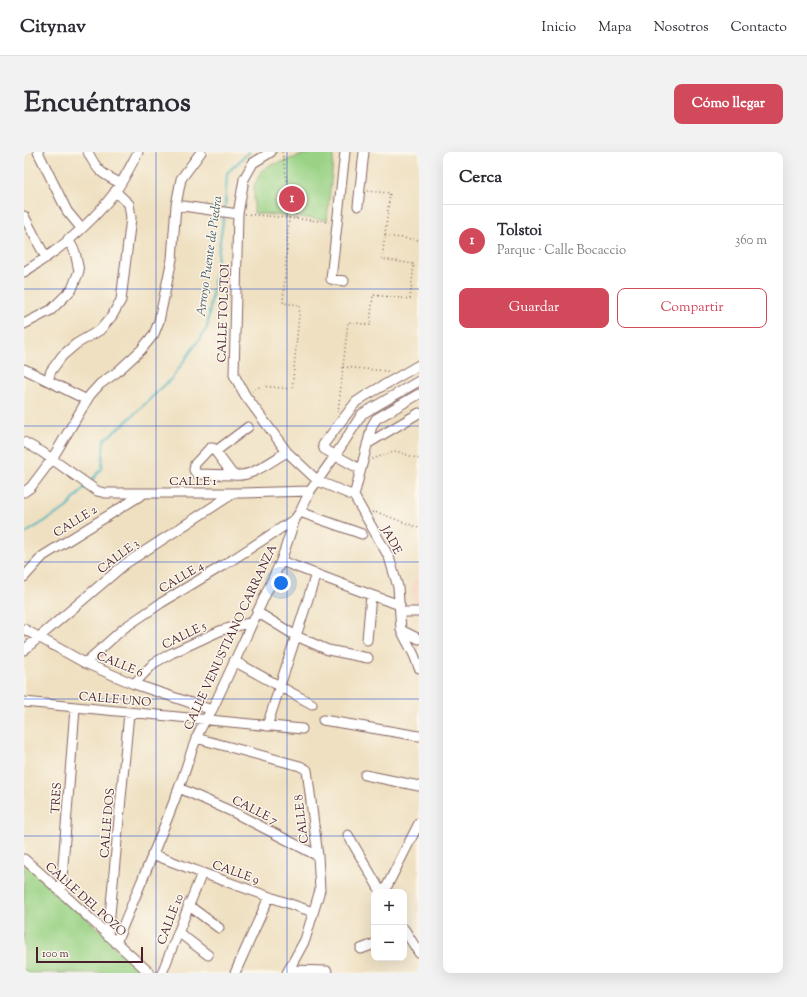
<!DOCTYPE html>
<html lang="es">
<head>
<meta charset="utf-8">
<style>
	body { margin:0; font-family:"Sorts Mill Goudy",serif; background:#f2f2f3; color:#2b2b33 }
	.controls { position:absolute; right:12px; bottom:12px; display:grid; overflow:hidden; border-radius:8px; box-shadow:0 4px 16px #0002 }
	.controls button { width:36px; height:36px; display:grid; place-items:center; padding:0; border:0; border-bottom:1px solid #e1e1e2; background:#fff; color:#2b2b33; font:20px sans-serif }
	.scale { position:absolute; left:12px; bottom:10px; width:107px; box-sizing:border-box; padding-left:4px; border:2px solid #4a1f2b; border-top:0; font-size:11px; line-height:14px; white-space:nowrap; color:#4a1f2b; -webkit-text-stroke:3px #fbf7ec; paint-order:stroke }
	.you { position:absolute; left:257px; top:431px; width:14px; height:14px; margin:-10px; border:3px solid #fff; border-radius:50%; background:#1a73e8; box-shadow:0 0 0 6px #1a73e833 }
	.badge { display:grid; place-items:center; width:26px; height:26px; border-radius:50%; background:#d1495b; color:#fff; font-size:13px; font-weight:700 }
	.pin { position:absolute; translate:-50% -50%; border:2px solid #fff; box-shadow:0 1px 4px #0006 }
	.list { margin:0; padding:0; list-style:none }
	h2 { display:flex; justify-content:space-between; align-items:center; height:52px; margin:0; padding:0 16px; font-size:17px }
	h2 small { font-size:13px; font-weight:400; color:#7c7c81 }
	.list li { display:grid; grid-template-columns:26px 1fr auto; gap:12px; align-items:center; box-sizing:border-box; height:72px; padding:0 16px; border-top:1px solid #e1e1e2 }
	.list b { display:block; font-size:15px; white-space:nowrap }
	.list p { margin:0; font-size:13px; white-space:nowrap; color:#7c7c81 }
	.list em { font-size:13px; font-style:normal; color:#7c7c81 }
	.actions { display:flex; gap:8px; padding:12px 16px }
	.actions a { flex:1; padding:9px 0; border:1px solid #d1495b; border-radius:8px; text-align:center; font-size:14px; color:#d1495b }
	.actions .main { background:#d1495b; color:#fff }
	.map { position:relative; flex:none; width:395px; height:821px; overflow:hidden; border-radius:8px }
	header { display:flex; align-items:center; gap:24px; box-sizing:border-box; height:56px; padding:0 20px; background:#fff; border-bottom:1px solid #e1e1e2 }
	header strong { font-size:19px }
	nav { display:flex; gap:22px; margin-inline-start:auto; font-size:14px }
	.intro { display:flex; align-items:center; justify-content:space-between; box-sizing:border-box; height:96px; padding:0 24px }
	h1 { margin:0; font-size:28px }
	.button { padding:10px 18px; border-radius:8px; background:#d1495b; color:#fff; font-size:14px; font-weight:700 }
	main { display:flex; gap:24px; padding:0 24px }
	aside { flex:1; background:#fff; border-radius:8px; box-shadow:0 4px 16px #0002 }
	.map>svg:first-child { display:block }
	.built { fill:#f5d3c1 }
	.green { fill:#99d284; stroke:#727858 }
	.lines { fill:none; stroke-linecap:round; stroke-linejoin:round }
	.stream { stroke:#43b3bd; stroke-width:2 }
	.minor-casing { stroke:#846360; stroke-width:11 }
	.path { stroke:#846360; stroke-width:1.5; stroke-dasharray:1 3; stroke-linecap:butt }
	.minor { stroke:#fff; stroke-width:9 }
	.grid { fill:none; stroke:#1d4ed8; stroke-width:1; stroke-opacity:0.55 }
	.labels { text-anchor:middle; stroke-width:3; stroke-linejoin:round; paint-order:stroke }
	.street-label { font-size:12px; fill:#4a1f2b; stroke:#fbf7ec }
	.water-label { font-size:13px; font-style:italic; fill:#475a65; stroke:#fbf7ec }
</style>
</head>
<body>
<header>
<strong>Citynav</strong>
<nav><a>Inicio</a><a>Mapa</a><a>Nosotros</a><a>Contacto</a></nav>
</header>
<div class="intro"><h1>Encuéntranos</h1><a class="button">Cómo llegar</a></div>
<main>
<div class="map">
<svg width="395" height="821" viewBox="0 0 395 821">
	<rect width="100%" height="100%" fill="#fbf7ec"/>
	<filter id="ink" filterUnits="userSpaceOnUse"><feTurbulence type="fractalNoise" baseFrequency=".025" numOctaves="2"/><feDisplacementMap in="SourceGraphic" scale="8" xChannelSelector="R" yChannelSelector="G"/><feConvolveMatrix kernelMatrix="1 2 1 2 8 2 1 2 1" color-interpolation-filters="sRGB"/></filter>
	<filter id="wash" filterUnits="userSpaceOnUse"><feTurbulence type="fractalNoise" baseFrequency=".012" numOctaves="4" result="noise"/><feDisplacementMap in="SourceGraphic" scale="16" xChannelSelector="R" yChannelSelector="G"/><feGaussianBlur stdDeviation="0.9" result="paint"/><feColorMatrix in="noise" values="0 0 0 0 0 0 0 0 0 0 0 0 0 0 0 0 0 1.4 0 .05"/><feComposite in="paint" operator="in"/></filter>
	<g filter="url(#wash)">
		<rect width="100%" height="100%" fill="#efe0c1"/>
		<path class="built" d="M395,413V451H389L388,438Z"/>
		<path class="green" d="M288,0H310L303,68L230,61V34L236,21L244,14Z
			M0,710L89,790L88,793L119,821H0Z"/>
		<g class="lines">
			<path class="stream" d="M201,57L203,21L225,0
				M66,330L78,317L80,288L102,270L149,225L183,176L200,63
				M0,382L42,356L62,334"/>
		</g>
	</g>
	<g filter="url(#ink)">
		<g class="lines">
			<g class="minor-casing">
				<path id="minor" d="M14,0L43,59L57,76
					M64,0C73,19 78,22 96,31
					M247,0L229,11L220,27L214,62L210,223L221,243L263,300L294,329L330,344L365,405L374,435L377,478L390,503L395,516
					M152,53L214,62
					M334,54L340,0
					M0,64L22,106
					M0,120C34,99 67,72 91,40C100,28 107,13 114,0
					M320,129L307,127L321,0
					M0,172L27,158L48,137L55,119L51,100L44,87
					M0,217L63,248
					M24,228L27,219L38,204L52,192L76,178L88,164L97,148L107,66L105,52L91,39
					M0,290L18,300L73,339L81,341H218L286,339
					M343,292L395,261
					M192,299L224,275
					M336,317L300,297L299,293L332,250L341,244L395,213
					M209,323L173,322L170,318L171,312L186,296H189L209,323C227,326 247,309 263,300
					M0,340L7,335L28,307L66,243L76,232L93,220L117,198L130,182L135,169L148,107L152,53L157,27L177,0
					M330,344L348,274L352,267L395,242
					M276,360L338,382
					M257,409L347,443L376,453
					M0,425L19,404L119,342
					M233,460L272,484L304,498L344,506
					M376,460H395
					M0,477L61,511L110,532L188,558
					M377,478L395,487
					M343,488L347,443
					M0,498L101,412L210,341
					M210,509L288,552
					M61,511L100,476L137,451L208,408L271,367
					M110,532L130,511L148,501L198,478L228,470
					M0,550L278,577
					M299,568L395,584
					M243,574L292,422
					M172,586L276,614L283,618L294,704L296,738L281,788L263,821
					M341,623L395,634
					M155,636L211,661L294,704
					M324,683L357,740
					M128,702L178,721L289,760
					M0,707C43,744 84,784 126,821
					M37,739L51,556
					M360,740L395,671
					M164,753L195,776
					M380,777L395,801
					M154,780L184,803
					M84,784L105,561
					M92,791C113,739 136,688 155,636C165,610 171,580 188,558L257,409L271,367L276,360L286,339L311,304L338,262L395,229
					M337,797L350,792
					M266,818L303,819
					M138,821L178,721
					M211,821L245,745"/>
			</g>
			<path class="path" d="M258,0L264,34L270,43L272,50V67
				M221,62L265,66L259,151L276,153L268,237L237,234L228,239
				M265,66L305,70
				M361,84L395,88
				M319,215L363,219L365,222
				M314,260L324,170L346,173L349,143L386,147L390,112L358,107L366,41L343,39
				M348,307L372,299L395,307
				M348,360L355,361L395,376"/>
			<use href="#minor" class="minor"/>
		</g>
	</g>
	<path class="grid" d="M132,0V821M263,0V821M0,137H395M0,274H395M0,410H395M0,547H395M0,684H395"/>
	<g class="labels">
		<g class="street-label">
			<text transform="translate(199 161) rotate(-88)" y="4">CALLE TOLSTOI</text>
			<text x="169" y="333">CALLE 1</text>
			<text transform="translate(51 369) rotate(-32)" y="4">CALLE 2</text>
			<text transform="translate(368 388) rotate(62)" y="4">JADE</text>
			<text transform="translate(94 404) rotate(-37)" y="4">CALLE 3</text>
			<text transform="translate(157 425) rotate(-31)" y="4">CALLE 4</text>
			<text transform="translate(160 483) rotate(-26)" y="4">CALLE 5</text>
			<text transform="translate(206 485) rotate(-65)" y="4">CALLE VENUSTIANO CARRANZA</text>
			<text transform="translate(96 512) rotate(22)" y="4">CALLE 6</text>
			<text transform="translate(91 547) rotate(5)" y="4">CALLE UNO</text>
			<text transform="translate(32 646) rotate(-86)" y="4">TRES</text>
			<text transform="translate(231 658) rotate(27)" y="4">CALLE 7</text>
			<text transform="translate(277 667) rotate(-97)" y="4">CALLE 8</text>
			<text transform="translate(83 671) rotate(-85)" y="4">CALLE DOS</text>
			<text transform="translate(212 720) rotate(19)" y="4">CALLE 9</text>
			<text transform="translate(62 747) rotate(42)" y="4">CALLE DEL POZO</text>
			<text transform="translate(146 767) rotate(-69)" y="4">CALLE 10</text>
		</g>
		<g class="water-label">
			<text transform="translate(184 104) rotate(-82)" y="5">Arroyo Puente de Piedra</text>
		</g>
	</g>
</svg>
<div class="controls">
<button>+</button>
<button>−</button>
</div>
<div class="scale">100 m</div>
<div class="you"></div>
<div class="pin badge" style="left:268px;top:47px">1</div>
</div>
<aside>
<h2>Cerca<small></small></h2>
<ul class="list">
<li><span class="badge">1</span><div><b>Tolstoi</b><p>Parque · Calle Bocaccio</p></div><em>360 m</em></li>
</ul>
<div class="actions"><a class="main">Guardar</a><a>Compartir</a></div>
</aside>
</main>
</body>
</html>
